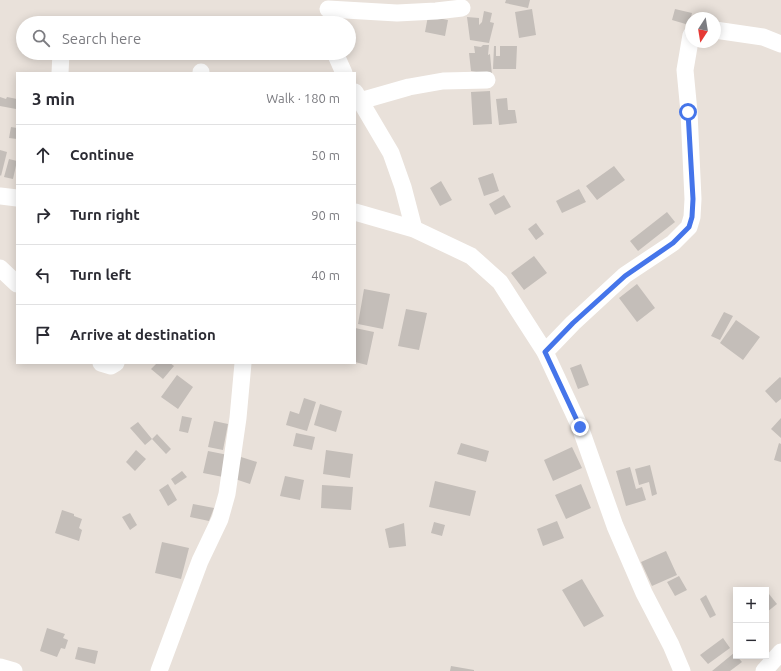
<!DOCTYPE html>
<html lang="en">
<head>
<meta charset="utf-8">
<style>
	body { margin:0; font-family:Ubuntu,sans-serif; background:#f7f7f7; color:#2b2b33 }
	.controls { position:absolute; right:12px; bottom:12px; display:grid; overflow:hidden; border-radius:0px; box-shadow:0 2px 10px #0003 }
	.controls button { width:36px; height:36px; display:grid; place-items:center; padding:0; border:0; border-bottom:1px solid #e1e1e2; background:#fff; color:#2b2b33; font:20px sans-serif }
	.compass { position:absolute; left:685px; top:12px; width:36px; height:36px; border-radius:50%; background:#fff; box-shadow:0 2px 10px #0003; rotate:192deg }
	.stop { position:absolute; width:12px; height:12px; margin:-9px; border:3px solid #4575ea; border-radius:50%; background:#fff }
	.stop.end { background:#4575ea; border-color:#fff; box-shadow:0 1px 4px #0008 }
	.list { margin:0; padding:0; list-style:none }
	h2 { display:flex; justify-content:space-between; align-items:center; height:52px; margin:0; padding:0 16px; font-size:17px }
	h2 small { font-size:13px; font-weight:400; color:#7c7c81 }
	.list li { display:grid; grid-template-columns:26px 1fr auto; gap:12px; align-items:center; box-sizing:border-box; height:60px; padding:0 16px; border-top:1px solid #e1e1e2 }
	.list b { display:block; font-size:15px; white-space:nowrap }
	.list em { font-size:13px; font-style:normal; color:#7c7c81 }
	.icon { flex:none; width:22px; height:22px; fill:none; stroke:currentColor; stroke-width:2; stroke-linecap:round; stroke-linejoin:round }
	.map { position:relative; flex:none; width:781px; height:671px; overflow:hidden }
	.search { position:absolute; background:#fff; box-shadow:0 2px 10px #0003; left:16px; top:16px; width:340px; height:44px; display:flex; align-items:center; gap:10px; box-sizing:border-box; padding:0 14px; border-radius:22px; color:#7c7c81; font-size:15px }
	.panel { position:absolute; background:#fff; box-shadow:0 2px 10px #0003; left:16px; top:72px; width:340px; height:292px; border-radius:0px }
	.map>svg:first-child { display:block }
	.building { fill:#c4beb9 }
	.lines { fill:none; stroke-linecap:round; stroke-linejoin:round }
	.street { stroke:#fff; stroke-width:17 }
	.route { stroke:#4575ea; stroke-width:5 }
</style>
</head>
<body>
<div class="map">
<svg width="781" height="671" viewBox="0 0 781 671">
	<rect width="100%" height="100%" fill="#e9e1da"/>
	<path class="building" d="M506,0H530L528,8L505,3Z
		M532,9L536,35L519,38L515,12Z
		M675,9L692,13L689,25L672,20Z
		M484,11L492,13L490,22L494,23L489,43L470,40L467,17L479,18V25L482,22Z
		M428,16L448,20L445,36L425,32Z
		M483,45H489L488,55L490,54L492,75L471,71L469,53H475L474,46L481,47Z
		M494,46H496V56H500V46H517L516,69H493Z
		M490,91L492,124L473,125L471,92Z
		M0,97L6,99L7,97L17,99L16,109L0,106Z
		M507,98L508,110H515L517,123L499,125L496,99Z
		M11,127L17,128V139L9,138Z
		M0,150L7,152L1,176L0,175Z
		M9,159L17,161L13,179L4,177Z
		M614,166L625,180L597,200L586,186Z
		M493,173L499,191L484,196L478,178Z
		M441,181L452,200L440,206L430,188Z
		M579,189L586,202L562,213L556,201Z
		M504,195L511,207L495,215L489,204Z
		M667,212L675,222L638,251L630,241Z
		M536,223L544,234L536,240L528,229Z
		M534,256L547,273L524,290L511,273Z
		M637,284L655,308L637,322L619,298Z
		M364,289L390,294L383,329L358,324Z
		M406,309L427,313L419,350L398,346Z
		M724,312L733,316L720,340L711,336Z
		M736,320L760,337L743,360L720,343Z
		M355,328L374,332L367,365L355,362Z
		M157,363H170L174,366L163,379L151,369Z
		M581,364L589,385L578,389L570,368Z
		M177,375L193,387L178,409L161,397Z
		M780,377L781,378V399L776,403L765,391Z
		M304,398L316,402L307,431L286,425L290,411L299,414Z
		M320,404L342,411L336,432L314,425Z
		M182,416L192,418L188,433L179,431Z
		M781,418V438L771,429Z
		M214,421L228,424L223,450L208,447Z
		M138,422L152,439L157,434L171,449L166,454L152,439L145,445L130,428Z
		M296,433L315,437L312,450L293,446Z
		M461,443L489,451L486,462L457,454Z
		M779,443L781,444V462L774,460Z
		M572,447L582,468L553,481L544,460Z
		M136,450L146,459L135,471L126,462Z
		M326,450L353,454L350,478L323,474Z
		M208,451L228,455L223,477L203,473Z
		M241,457L257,462L250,484L235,479Z
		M650,465L657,494L652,496L649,482L639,485L635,469Z
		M630,467L636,489L642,487L646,500L626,506L616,471Z
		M182,471L187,477L175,485L171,479Z
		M285,476L304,480L300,500L280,496Z
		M435,481L476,491L470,516L429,507Z
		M168,484L177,500L168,506L159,490Z
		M581,484L591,508L566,519L555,495Z
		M322,485L353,487L351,510L321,508Z
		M193,504L214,508L209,521L190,517Z
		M62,510L74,514V516L82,519L79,528L82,530L79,541L55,533Z
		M130,513L137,525L130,530L122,517Z
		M557,521L564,538L543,546L537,529Z
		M434,522L445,525L442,536L431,533Z
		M404,523L406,546L389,548L385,529Z
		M162,542L189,548L181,579L155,573Z
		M666,551L677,575L652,586L641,562Z
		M679,576L687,590L675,596L667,582Z
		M582,579L604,616L584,627L562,590Z
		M769,594L777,604L767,612L766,610V597Z
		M706,595L716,615L710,618L700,599Z
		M47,628L65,634L63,638L68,640L65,649L61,648L57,657L40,651Z
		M723,638L730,648L708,664L700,655Z
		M78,647L98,651L95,664L75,659Z
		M734,653L742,662L730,671H712Z
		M451,666L474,670V671H450Z"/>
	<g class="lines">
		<path class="street" d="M328,9L397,13L436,11L462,8
			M715,30L763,37L781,44
			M335,53L344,73
			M201,72V73
			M60,73L61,53
			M355,92L391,153L403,187L414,229
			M360,101L409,87L443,81L487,80
			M0,196L17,198
			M355,212L414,229L471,256L500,282L545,352L580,427L615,526L644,593L671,645L682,671
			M0,268L17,284
			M545,352L573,323L625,275L673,243L689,227L692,217L693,199L689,112L685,70L691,35
			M101,363L111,366L116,363
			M0,667L14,671
			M159,671L200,561L220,519L227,494L238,418L243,363
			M764,671L781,652"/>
	</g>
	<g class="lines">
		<path class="route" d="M580,427L545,352L573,323L625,276L673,243L689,227L692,217L693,199L688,112"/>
	</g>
</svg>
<div class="controls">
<button>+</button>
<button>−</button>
</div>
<svg class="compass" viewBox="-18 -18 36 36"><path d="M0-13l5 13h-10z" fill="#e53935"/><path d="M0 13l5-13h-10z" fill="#7c7c81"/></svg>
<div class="stop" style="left:688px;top:112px"></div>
<div class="stop end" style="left:580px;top:427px"></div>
<div class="search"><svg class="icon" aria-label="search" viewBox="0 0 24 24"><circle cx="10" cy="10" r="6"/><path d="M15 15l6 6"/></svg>Search here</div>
<section class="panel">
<h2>3 min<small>Walk · 180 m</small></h2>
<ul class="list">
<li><svg class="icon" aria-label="ahead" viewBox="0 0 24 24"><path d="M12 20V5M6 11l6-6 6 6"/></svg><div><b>Continue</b></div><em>50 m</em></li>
<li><svg class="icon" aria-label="right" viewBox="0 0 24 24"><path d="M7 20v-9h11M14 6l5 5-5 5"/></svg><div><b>Turn right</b></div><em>90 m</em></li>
<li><svg class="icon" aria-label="left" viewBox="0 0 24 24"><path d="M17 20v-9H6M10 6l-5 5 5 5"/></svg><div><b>Turn left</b></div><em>40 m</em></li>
<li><svg class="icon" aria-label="arrive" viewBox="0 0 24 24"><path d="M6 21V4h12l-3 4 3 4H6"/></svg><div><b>Arrive at destination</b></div></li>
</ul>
</section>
</div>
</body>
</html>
